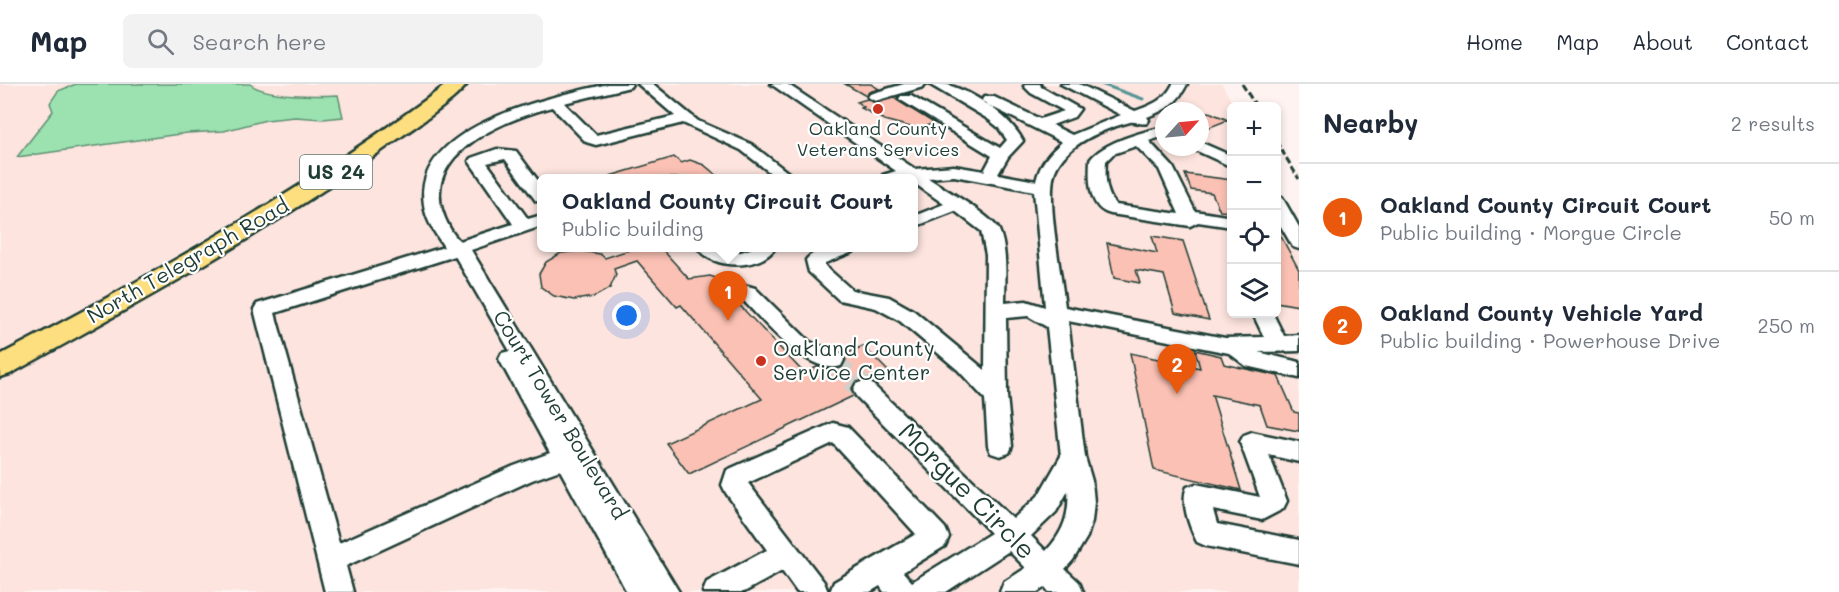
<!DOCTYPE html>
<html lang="en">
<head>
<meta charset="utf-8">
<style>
	body { margin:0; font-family:Mali,sans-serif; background:#f2f2f3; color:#1f2937 }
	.controls { position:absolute; right:18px; top:18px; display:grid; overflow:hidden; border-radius:9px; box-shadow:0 3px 9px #0003 }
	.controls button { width:54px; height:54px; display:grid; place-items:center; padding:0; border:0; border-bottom:2px solid #e0e1e3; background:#fff; color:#1f2937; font:30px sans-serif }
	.compass { position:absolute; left:1155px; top:18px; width:54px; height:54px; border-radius:50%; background:#fff; box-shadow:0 3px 9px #0003; rotate:63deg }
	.you { position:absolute; left:627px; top:232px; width:21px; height:21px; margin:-15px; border:4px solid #fff; border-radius:50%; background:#1a73e8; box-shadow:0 0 0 9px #1a73e833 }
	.badge { display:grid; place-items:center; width:39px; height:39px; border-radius:50%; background:#ea580c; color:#fff; font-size:20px; font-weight:700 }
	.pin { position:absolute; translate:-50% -50px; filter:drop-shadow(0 2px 3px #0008) }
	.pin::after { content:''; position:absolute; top:32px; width:21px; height:18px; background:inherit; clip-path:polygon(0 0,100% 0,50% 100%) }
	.popup { position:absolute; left:537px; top:90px; width:381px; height:78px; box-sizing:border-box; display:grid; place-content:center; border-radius:9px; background:#fff; filter:drop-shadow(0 2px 4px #0005); font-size:20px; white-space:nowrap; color:#747a83 }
	.popup b { font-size:22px; color:#1f2937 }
	.popup::after { content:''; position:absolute; left:50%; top:100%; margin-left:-12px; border:12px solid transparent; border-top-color:#fff }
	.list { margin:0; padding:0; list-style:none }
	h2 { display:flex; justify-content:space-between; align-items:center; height:78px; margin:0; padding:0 24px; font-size:26px }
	h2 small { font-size:20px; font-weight:400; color:#747a83 }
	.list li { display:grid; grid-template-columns:39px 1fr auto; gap:18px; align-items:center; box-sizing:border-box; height:108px; padding:0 24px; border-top:2px solid #e0e1e3 }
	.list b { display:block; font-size:22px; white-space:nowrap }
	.list p { margin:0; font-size:20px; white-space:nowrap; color:#747a83 }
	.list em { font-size:20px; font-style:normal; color:#747a83 }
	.icon { flex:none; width:33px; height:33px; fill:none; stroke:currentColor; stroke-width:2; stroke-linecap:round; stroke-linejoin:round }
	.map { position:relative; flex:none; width:1299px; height:508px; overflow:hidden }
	header { display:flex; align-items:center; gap:36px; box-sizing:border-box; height:84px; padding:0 30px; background:#fff; border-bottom:2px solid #e0e1e3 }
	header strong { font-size:28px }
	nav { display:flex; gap:33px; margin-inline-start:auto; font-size:21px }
	.search { width:420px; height:54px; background:#f2f2f3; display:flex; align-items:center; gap:15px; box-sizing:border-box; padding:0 21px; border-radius:9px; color:#747a83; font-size:22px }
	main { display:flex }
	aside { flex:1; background:#fff }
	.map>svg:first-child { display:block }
	.built { fill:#fde4de; fill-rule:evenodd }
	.green { fill:#9be2b0; stroke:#5d9072; stroke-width:1.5 }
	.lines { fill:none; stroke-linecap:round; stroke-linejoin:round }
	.stream { stroke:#599596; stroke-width:3 }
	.building { fill:#fbc1b4; stroke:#1f3d34; stroke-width:1.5 }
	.minor-tunnel-far1 { stroke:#d1cfca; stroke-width:20; stroke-dasharray:20 10; stroke-linecap:butt }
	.minor-tunnel { stroke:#d1cfca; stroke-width:25; stroke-dasharray:25 13; stroke-linecap:butt }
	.minor-casing { stroke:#1f3d34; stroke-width:5 }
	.major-casing { stroke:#1f3d34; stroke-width:5 }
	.minor { fill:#fff; fill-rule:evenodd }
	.major { fill:#fddf80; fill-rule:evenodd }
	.rail { stroke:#1f3d34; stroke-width:3; stroke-dasharray:7 3; stroke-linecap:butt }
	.poi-dot { fill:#c8321e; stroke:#fff; stroke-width:2 }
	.labels { text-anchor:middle; stroke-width:4.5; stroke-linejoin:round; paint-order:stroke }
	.far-poi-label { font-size:18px; fill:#1f3d34; stroke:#fff }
	.shield { fill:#fff; stroke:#627771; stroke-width:1.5 }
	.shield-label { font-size:20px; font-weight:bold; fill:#1f3d34 }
	.street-label { font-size:21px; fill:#1f3d34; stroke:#fff }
	.poi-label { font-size:21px; fill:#1f3d34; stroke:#fff; text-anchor:start }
	.near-street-label { font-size:26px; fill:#1f3d34; stroke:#fff }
</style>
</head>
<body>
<header>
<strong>Map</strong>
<div class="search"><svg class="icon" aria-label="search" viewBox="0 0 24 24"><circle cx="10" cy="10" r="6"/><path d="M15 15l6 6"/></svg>Search here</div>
<nav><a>Home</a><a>Map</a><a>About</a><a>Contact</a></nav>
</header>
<main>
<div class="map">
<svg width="1299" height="508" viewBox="0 0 1299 508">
	<rect width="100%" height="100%" fill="#fef3f0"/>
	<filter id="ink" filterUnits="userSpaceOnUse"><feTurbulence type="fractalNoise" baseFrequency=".0167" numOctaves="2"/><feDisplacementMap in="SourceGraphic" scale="12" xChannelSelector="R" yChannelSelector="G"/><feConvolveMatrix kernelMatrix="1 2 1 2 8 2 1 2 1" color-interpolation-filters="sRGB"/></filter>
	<g filter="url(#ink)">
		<path class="built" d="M0,0H443L402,31L284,109L92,220L0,269Z
			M471,0H1222L1234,22H1232V230H1276L1277,103L1299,146V508H0V297L109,237L274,139L391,61ZM1164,27H1200V63H1164ZM542,94H914V164H542Z"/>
		<path class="green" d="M76,0H250C265,13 318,12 338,11L343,33L323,35L295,33L266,36L224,47L187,49L17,73L53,27L50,19L58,7Z"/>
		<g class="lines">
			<path class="stream" d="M1101,0L1143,15"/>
		</g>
		<path class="building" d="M845,0H871L879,5L869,8L866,12Z
			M894,14L898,17L934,39L918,45L884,36L861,24L864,23L857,18L867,15L876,19Z
			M1209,28L1228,36L1200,47V31Z
			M674,73L681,79L690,76L704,81L720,94H611L610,92Z
			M1185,90L1232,96V128L1220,127L1212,109L1191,106Z
			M1276,143L1299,186V222L1276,218Z
			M1152,152L1183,157L1209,236L1175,229L1164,191L1136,186L1140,199L1114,194L1107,159L1157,169Z
			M635,164H661L689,195L710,192L740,202L728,209L804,289L819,282L828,285L841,284L846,277L844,271L863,262L893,292L876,301L865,295L855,298L851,305L853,312L689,390L666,359L762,315L681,221L677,223L637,177L614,185L616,191L610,204L594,213L574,216L554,212L541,203L539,190L546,178L561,169L581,167L600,170L605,174Z
			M1195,266L1221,272L1224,280L1278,292L1294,328L1299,329V347L1267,341L1260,321L1212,311L1241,406L1154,386L1130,269L1200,284Z"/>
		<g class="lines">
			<path class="minor-tunnel-far1" d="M833,276L854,297"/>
			<path class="minor-tunnel" d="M853,295L864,306"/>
			<g class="minor-casing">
				<path id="minor" d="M608,0H632L630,3L564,19L596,51L675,32L638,0H653L698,37L751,60L795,94H777L741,66L683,39L596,61L586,58L552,23C508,35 425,66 442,126C445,136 452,151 460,157L513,140L469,77L471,74L497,65L516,67L542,102V118L536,117L505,75L487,79L528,135L542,131V142L471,166L679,508H627L560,386L532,396L346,482L353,508H325L254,225L257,220L444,163C436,150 426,137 424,121C411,41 552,13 608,0ZM455,172L510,267L502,269L499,275L550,369L514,382L339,459L275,229Z
					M771,0H787L915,85L954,82L984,87L992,72L899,15L901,12H911L1000,64L1007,56L998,43L988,35L929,0C935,0 943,0 948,1C975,9 1010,32 1023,57L1008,73L998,90L1036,97C1040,80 1049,69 1062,58L984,19L982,16L984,13H994L1040,35L1064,27L1031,9L1024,2L1026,0H1040L1041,3L1080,25L1074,33L1052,41L1072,51L1121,31L1061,0H1079L1135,27C1152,21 1165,16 1173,0H1187C1178,19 1166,26 1147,33L1149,36L1147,39C1140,41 1136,37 1130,38C1103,45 1066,60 1055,87C1045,111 1062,193 1065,223L1225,254L1264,253L1253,230H1273L1284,252L1299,251V267L1258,268L1299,278V294L1246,282L1229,269L1068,237L1085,373L1092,397L1094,418L1092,437L1087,453L1073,476L1065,485L1079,498L1083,508H1049L1045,503L1038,508H1000L1004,498L1026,484L1009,467L946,508H884L880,502L870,508H830L834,498L916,450L833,359L748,399L824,498L828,508H797L782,487L744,508H703L707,498L767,466L726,409L722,401L727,386L833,339L848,343L945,444L949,453L945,462L903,488L912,498L991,449L856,312L853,306L856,300L864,297L872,300L1013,435L1038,412L1061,372L1047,243L1028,232L1006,234L1007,312L1012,362L1009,369L1000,372L991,369L988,362L985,315L958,286L900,237L876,224L839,216L809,188L806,176C816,162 840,164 856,164L853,168L825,179V182L852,206L889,213L914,227L985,286L986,171L981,147L955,127L914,143V132L944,120L914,99V94H881L883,91L896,87ZM954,92L1034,107L1045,223L1026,217L1005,219C1005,197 1008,167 999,146C992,132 943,104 928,94ZM1068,407C1070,431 1063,449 1046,467L1031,452L1056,428Z
					M904,0H925L923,3L875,17L868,13L870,10Z
					M1164,43V52L1149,57L1173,83L1195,127L1232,133V143L1198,138L1190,142L1111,130C1088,125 1089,95 1090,76C1103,58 1142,48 1164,43ZM1136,62L1159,85L1179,130L1116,121C1105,109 1105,92 1106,77L1113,70Z
					M1200,58L1232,72V83L1195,66L1192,63H1200Z
					M1276,112L1282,113L1299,143V165L1293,163L1276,134Z
					M698,164H718L728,169L741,168L753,164H775C760,186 713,186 698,164Z
					M748,202L755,204L810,258L841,270L844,276L841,282C807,292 762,235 741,214L738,209L741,204Z
					M1252,348L1299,358V378L1269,371L1287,417L1283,425L1262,436L1213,426L1217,440L1299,456V480L1206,462L1197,458C1190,444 1180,418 1187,403L1196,400L1260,413L1240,358L1244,351Z"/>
			</g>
			<g class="major-casing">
				<path id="major" d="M447,0H467C455,17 407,48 388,62C268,148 139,219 10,290L0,293V271C155,190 307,105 447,0Z"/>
			</g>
			<use href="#minor" class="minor"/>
			<use href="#major" class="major"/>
			<path class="rail" d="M1242,0L1256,22
				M1276,57L1299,95"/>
		</g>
	</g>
	<g class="poi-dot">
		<circle cx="878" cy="25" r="6"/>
		<circle cx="761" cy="277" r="6"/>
	</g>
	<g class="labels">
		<g class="far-poi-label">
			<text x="878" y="51">Oakland County<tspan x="878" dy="21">Veterans Services</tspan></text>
		</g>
		<rect class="shield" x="300" y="71" width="72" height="34" rx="4.5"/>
		<g class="shield-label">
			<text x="336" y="95">US 24</text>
		</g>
		<g class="street-label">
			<text transform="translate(188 177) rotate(-30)" y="7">North Telegraph Road</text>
			<text transform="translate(560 331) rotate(59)" y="7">Court Tower Boulevard</text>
		</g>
		<g class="poi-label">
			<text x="773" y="272">Oakland County<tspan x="773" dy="24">Service Center</tspan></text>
		</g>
		<g class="near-street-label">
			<text transform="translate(967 407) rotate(45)" y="9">Morgue Circle</text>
		</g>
	</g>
</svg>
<div class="controls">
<button>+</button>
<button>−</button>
<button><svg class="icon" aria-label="locate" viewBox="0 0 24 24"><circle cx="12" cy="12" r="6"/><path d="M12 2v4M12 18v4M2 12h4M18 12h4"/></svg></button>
<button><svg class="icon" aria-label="layers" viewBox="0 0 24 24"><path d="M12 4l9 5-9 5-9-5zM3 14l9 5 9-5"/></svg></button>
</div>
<svg class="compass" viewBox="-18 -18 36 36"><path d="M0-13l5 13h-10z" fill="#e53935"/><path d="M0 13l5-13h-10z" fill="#747a83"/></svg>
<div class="you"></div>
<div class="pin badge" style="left:728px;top:237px">1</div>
<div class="popup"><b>Oakland County Circuit Court</b>Public building</div>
<div class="pin badge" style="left:1177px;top:310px">2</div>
</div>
<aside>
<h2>Nearby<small>2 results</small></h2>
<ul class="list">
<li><span class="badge">1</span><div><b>Oakland County Circuit Court</b><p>Public building · Morgue Circle</p></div><em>50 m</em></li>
<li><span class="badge">2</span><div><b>Oakland County Vehicle Yard</b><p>Public building · Powerhouse Drive</p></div><em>250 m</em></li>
</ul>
</aside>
</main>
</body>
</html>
